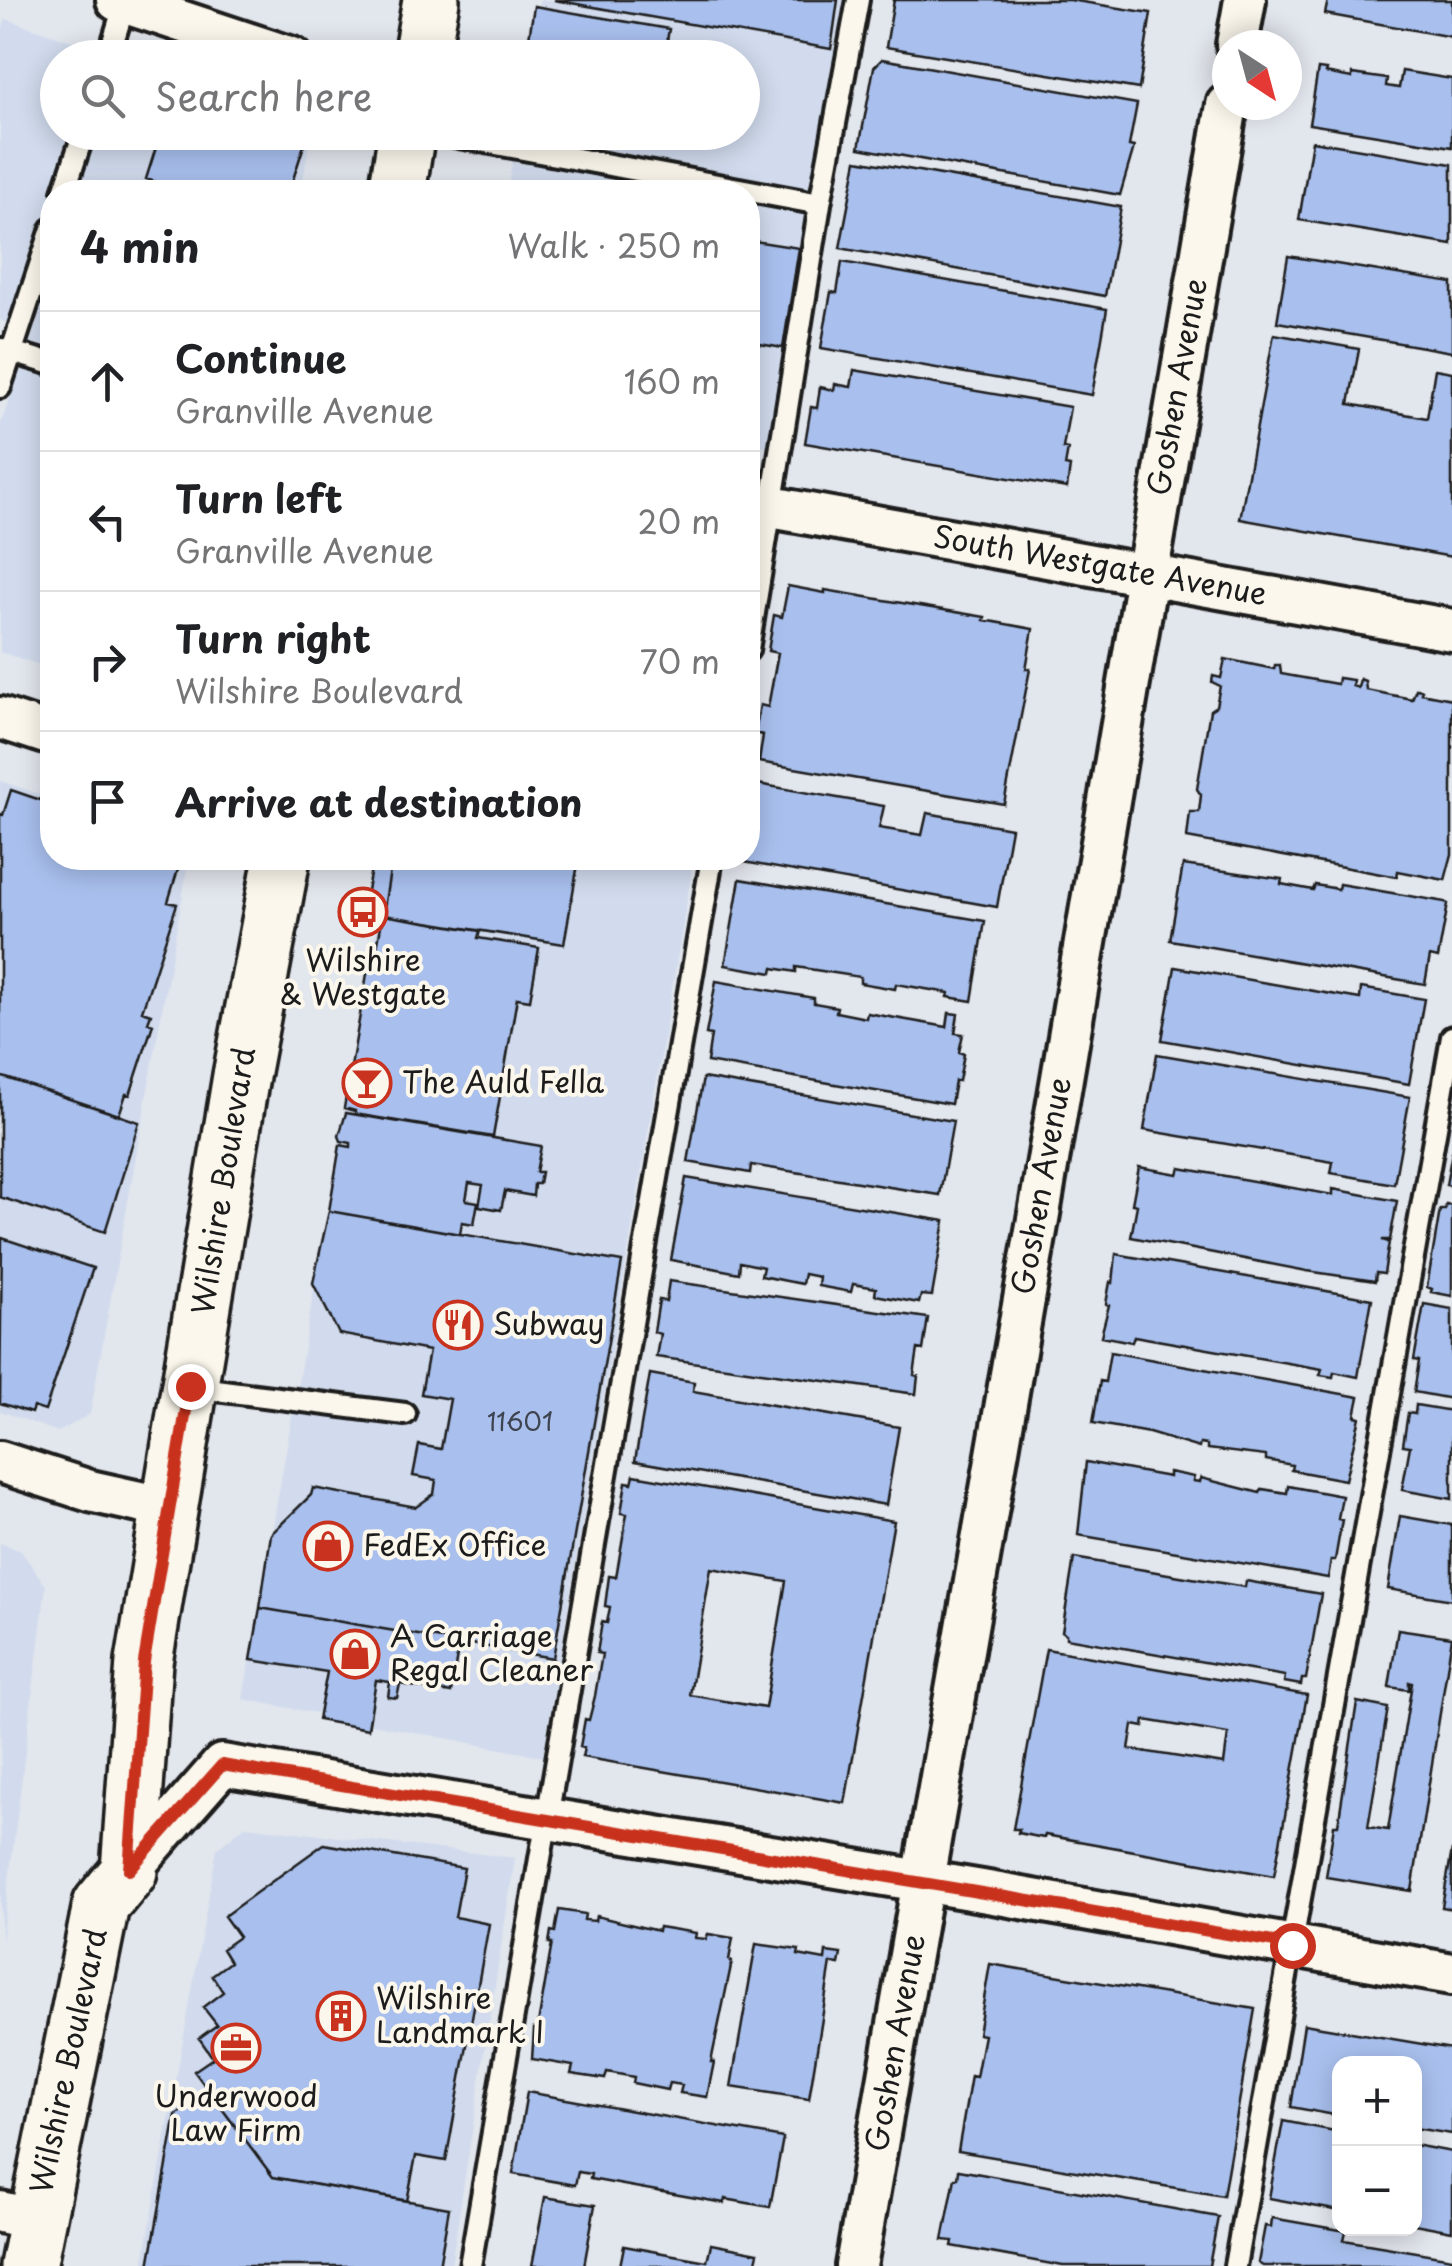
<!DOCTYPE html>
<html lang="en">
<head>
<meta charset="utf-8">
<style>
	body { margin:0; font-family:"Playpen Sans",sans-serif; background:#f6f6f6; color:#202124 }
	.controls { position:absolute; right:30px; bottom:30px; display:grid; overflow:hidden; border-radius:20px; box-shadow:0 5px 25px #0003 }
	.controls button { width:90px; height:90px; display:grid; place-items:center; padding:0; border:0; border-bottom:2px solid #e0e0e0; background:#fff; color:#202124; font:50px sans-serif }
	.compass { position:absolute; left:1212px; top:30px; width:90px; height:90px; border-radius:50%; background:#fff; box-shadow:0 5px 25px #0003; rotate:144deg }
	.stop { position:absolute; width:30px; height:30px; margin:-22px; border:8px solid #c8321e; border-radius:50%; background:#fff }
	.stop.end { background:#c8321e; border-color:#fff; box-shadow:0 2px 10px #0008 }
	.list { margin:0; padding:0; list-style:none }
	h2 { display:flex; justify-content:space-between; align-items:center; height:130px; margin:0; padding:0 40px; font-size:42px }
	h2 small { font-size:32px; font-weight:400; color:#757577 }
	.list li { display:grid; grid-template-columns:65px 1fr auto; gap:30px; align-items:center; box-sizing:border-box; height:140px; padding:0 40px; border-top:2px solid #e0e0e0 }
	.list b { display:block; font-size:38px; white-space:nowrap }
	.list p { margin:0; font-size:32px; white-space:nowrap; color:#757577 }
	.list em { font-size:32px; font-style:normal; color:#757577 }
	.icon { flex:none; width:55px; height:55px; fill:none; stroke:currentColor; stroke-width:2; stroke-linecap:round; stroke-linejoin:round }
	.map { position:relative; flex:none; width:1452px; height:2266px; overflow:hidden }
	.search { position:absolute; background:#fff; box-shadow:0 5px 25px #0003; left:40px; top:40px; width:720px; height:110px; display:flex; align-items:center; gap:25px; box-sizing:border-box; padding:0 35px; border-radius:55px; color:#757577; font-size:38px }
	.panel { position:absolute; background:#fff; box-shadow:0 5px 25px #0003; left:40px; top:180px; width:720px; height:690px; border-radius:40px }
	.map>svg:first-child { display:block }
	.built { fill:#d1dbed }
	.building { fill:#a9c0ee; stroke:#1c1c1c; stroke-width:2.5; fill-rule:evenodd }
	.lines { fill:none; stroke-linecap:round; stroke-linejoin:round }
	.lane-casing { stroke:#1c1c1c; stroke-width:28 }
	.street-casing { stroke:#1c1c1c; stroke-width:48 }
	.primary-casing { stroke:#1c1c1c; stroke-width:62 }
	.lane { stroke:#fbf7ec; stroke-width:20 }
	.street { stroke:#fbf7ec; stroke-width:40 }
	.primary { stroke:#fbf7ec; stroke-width:55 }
	.route { stroke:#c8321e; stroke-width:12 }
	.labels { text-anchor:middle; stroke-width:8; stroke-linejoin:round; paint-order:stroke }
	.number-label { font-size:25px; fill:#3f4550 }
	.street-label { font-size:30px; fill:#1c1c1c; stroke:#fbf7ec }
	.poi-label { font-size:30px; fill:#1c1c1c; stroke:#fbf7ec; text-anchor:start }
</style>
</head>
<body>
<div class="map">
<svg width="1452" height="2266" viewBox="0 0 1452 2266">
	<rect width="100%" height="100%" fill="#e2e6ed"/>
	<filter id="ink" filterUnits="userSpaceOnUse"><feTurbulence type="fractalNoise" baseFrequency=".01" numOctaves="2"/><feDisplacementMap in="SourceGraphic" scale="20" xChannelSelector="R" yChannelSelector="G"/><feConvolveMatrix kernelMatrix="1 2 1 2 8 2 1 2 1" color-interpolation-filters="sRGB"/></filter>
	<g filter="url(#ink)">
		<path class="built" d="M540,0H846L768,447L748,443V192H507L517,133L742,132V58L530,57Z
			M6,19L119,57L58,58V132L311,133L301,192H52V669L0,652V426L34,331L0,320V35Z
			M0,781L52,798V858L189,859L90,1414L58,1432L0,1411Z
			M389,858H694L543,1757L243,1699Z
			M0,1543L21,1551L46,1586L1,1943Z
			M245,1826L515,1858L451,2266H143L217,1849Z"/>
		<path class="building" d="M554,0H838L831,49Z
			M894,0H1070L1151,13L1139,89L886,47Z
			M1328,0H1452V37L1325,14Z
			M534,6L669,29L664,58H532L533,52L527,51Z
			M882,59L1137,104L1129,146L1134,147L1120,195L859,148L874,67Z
			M1318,69L1326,70L1325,73L1352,78V74L1387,79L1386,86L1399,88L1402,71L1452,79V147L1309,124Z
			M146,132H302L300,137L306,139L289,192H187L146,179L159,138Z
			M1312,141L1452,164V245L1299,220Z
			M857,160L1121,207L1105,296L840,248Z
			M748,240L799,248L783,348L748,342Z
			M1288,256L1452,283V352L1277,322Z
			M842,262L1107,309L1092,395L821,348L831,292L837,293Z
			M1274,334L1359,349L1349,404L1427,418L1435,369L1452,372V557L1240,519Z
			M854,370L1070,407L1063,448L1068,449L1065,466L1070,467L1067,488L805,443L811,407L817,408L820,387L834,390L835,384L851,387Z
			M788,586L825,593V590L985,617L984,620L1033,629L1026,669H1030L1004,804L759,762L763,735L755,733L760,705L768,707L778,653L768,651L774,615L782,617Z
			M1225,659L1274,669L1275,665H1280L1281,674L1337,684L1338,678L1353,680L1352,686L1358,688L1360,679L1365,681L1366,690L1412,699L1416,689L1422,690L1421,693L1452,699V854L1445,880L1398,871L1397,877L1187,838L1190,812H1199L1201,795L1197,789L1210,710L1216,706L1220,686L1212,682L1213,676L1221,678Z
			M752,783L884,806L879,828L922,835L927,813L1011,828L997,907L738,861L739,858H748V809Z
			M11,790L52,804V858H153L179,866L168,902L177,904L142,1011L151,1014L148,1022L153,1024L130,1095L126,1094L119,1115L0,1076V814L3,815Z
			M373,858H392L383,915L366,896Z
			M392,858H579L564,944L383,915Z
			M651,858H691L690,864Z
			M1183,865L1282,879L1281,884L1313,890L1315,885L1338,889L1339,884L1445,902L1448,904L1438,958L1430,956L1425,984L1170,940Z
			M740,879L985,921L972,1001L948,997L949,993L896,984L895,989L860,983V977L796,967V972L773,968L772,973L725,965Z
			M383,915L480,931L478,938L539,948L530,1000L517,998L493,1137L355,1114V1111L344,1108L368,968L373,969Z
			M1175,967L1360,999L1361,988L1424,999L1409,1084L1162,1040Z
			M716,981L814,998V1003L837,1007L836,1012L866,1018L867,1013L947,1027L949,1013L958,1014L955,1033L963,1034L959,1052L964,1054L959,1081H955L951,1104L707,1062L711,1035L706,1034Z
			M1157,1054L1410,1097L1394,1184L1331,1173L1333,1162L1144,1130Z
			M0,1076L139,1122L105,1232L0,1197Z
			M703,1078L953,1121L940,1195L751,1165L750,1173L688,1162Z
			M346,1113L541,1146L536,1172H541L539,1184H534L533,1196L505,1191L501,1210L479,1206L483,1185L469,1183L466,1200L478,1202L474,1224L462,1222L460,1234L329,1211L340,1145L351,1147V1143L341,1141L339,1136Z
			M1452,1152V1186L1446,1185Z
			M1139,1167L1178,1174L1180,1168L1333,1195V1189L1397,1201L1390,1240H1382L1389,1242L1384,1274L1376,1273L1375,1281L1307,1271L1131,1237L1137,1205L1132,1204Z
			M686,1178L945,1221L932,1296L921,1295L919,1303L875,1295L876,1288L853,1284L851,1292L818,1286L819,1277L804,1274L802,1284L761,1276L763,1267L740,1262L739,1273L671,1260Z
			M1446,1205L1452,1206V1296L1431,1292L1432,1289L1427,1287L1440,1210H1445Z
			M329,1211L622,1262L553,1658L260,1608L271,1534L311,1495L313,1488L416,1507L434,1494L436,1480L413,1476L419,1445L441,1449L450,1399L421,1394L429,1351L339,1334L313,1283Z
			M2,1238L93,1268L45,1411L33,1407L31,1413L0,1403Z
			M1116,1254L1372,1299L1358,1377L1334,1372L1333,1377L1320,1375L1322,1369L1134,1336L1132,1342L1101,1336L1109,1305L1106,1304L1110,1282L1113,1283Z
			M669,1281L928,1318L923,1350L918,1349L914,1375L918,1376L916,1394L656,1357L660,1334L654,1332L659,1300L666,1301Z
			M1424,1304L1452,1309V1399L1414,1392L1419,1361L1414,1360Z
			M1110,1352L1359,1397L1355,1416L1360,1417L1345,1480L1291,1470L1292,1465L1266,1460V1456L1207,1449V1445L1200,1444L1199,1448L1149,1433L1093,1423L1100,1381L1105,1382Z
			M650,1374L694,1382L693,1391L899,1427L886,1505L635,1461Z
			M1416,1405L1452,1411V1499L1402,1490L1410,1446L1403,1445L1408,1413L1415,1414Z
			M1086,1462L1169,1477V1472L1194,1477L1193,1481L1200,1482L1201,1478L1260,1493L1262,1489L1287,1493L1288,1486L1342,1496L1338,1519L1342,1520L1335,1560H1331L1328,1578L1078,1535Z
			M634,1475L894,1521L845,1803L582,1757L584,1748L580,1747L585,1719L589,1720L595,1696L602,1654L597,1653L602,1622L607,1623L610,1607L605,1606L609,1576L616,1577L627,1514L621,1513L626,1482L632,1483ZM711,1568L786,1581L765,1708L690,1695Z
			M1400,1516L1452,1525V1600L1388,1589Z
			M1074,1558L1245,1587L1246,1581L1321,1594L1306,1679H1302L1301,1685L1284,1682L1285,1676L1066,1638V1634L1062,1632Z
			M260,1608L459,1642L451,1693L400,1684L397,1698L388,1697L390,1682L376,1680L368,1729L318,1720L327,1672L251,1660Z
			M1398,1629L1452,1637L1412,1891L1326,1877L1334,1825H1338L1357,1702L1388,1708L1368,1827L1388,1830L1412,1683L1409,1682V1690L1389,1687Z
			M1046,1649L1307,1695L1274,1876L1045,1835L1044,1838L1018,1833L1019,1829H1013ZM1145,1720L1228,1734L1224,1764L1129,1749L1133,1725L1144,1727Z
			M324,1844L464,1868L455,1917L489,1924L446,2161L416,2156L407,2201L273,2177L194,2071L213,2058L199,2038L217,2025L203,2007L223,1992L212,1975L230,1962L222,1949L239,1937L224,1916Z
			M1452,1850V1909L1442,1907Z
			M559,1910L585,1914L584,1920L595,1921L596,1916L658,1931L659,1927L696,1933L695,1938L706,1939L708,1934L733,1938L729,1960L732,1961L711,2062H714L707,2097L680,2093L682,2085L669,2083L667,2090L633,2083L634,2077L607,2072L605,2079L571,2074L573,2066L532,2059L534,2029L537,2030L552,1943H549L551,1931L555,1932Z
			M756,1944L799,1950L798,1955L825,1960L826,1952L841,1954L839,1964L831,1963L809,2099L731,2087Z
			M990,1964L1255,2009L1223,2196L958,2151L971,2076L976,2077L984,2035L978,2034Z
			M1304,2024L1452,2049V2134L1414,2128V2064H1340V2116L1291,2107Z
			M208,2090L273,2177L449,2208L439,2266H149L176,2115Z
			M527,2092L783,2138L770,2207L725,2199L724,2203L590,2179L591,2174L578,2172L575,2185L513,2174Z
			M1283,2121L1340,2132V2211L1269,2198Z
			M1414,2145L1452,2152V2231L1414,2224Z
			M959,2170L1218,2217L1209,2266H1063L952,2246L953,2241L943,2240L955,2178H958Z
			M545,2197L595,2205L584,2266H532Z
			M1272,2218L1346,2231L1344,2240L1452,2258V2266H1263L1258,2263L1265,2226L1271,2227Z
			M711,2244L758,2253L755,2266H620L624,2246L707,2261Z"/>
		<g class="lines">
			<g class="lane-casing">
				<path id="lane" d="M108,58L125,3
					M432,132L820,204
					M64,192L84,132
					M2,349L52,364
					M0,387L52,229
					M748,650L820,204L858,0
					M192,1387L405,1414
					M470,2266L712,858
					M1235,2266L1452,1037"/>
			</g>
			<g class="street-casing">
				<path id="street" d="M117,0L292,58
					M1237,45L1245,0
					M748,503L1452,630
					M0,718L52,735
					M0,1462L90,1491L171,1509
					M129,1871L222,1765L982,1891L1452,1974
					M0,2212L36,2220
					M856,2266C986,1547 1103,825 1227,105"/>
			</g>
			<g class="primary-casing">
				<path id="primary" d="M421,58L431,0
					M397,192L407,132
					M28,2266L101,1905L129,1871L144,1662L241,1076L282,858"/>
			</g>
			<use href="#lane" class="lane"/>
			<use href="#street" class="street"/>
			<use href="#primary" class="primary"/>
		</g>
	</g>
	<g class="lines" filter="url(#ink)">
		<path class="route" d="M190,1386L144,1662L129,1870L222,1765L1292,1945"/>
	</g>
	<defs>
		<g id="bus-ring" transform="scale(2.5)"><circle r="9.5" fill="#fbf7ec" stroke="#c8321e" stroke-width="1.5"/><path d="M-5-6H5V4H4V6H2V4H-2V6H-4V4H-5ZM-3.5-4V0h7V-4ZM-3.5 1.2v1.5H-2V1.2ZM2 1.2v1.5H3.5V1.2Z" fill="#c8321e"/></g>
		<g id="bar-ring" transform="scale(2.5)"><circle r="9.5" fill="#fbf7ec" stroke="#c8321e" stroke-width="1.5"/><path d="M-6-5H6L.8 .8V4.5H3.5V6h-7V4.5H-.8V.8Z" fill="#c8321e"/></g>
		<g id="restaurant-ring" transform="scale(2.5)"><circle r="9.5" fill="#fbf7ec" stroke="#c8321e" stroke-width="1.5"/><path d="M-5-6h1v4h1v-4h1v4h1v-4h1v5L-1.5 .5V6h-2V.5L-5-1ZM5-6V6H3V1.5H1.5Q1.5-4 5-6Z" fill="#c8321e"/></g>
		<g id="shop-ring" transform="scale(2.5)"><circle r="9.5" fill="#fbf7ec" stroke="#c8321e" stroke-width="1.5"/><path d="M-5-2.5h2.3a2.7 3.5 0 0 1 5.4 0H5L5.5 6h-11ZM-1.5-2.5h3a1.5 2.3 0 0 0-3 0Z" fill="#c8321e"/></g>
		<g id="building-ring" transform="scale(2.5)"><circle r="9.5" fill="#fbf7ec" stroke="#c8321e" stroke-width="1.5"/><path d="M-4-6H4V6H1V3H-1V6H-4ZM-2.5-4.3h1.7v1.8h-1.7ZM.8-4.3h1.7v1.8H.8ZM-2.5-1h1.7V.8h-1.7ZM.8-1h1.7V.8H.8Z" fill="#c8321e"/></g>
		<g id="office-ring" transform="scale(2.5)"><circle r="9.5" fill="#fbf7ec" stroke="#c8321e" stroke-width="1.5"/><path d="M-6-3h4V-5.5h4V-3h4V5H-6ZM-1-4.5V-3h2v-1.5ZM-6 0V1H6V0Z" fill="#c8321e"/></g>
	</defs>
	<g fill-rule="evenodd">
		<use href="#bus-ring" x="363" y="912"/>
		<use href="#bar-ring" x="367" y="1083"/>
		<use href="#restaurant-ring" x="458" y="1325"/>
		<use href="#shop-ring" x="328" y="1546"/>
		<use href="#shop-ring" x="355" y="1654"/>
		<use href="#building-ring" x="341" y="2016"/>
		<use href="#office-ring" x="236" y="2048"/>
	</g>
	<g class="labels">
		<g class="number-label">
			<text x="520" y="1431">11601</text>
		</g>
		<g class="street-label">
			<text transform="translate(1178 387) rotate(-80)" y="10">Goshen Avenue</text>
			<text transform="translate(1100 566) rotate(10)" y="10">South Westgate Avenue</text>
			<text transform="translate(224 1181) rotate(-81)" y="10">Wilshire Boulevard</text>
			<text transform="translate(1042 1186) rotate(-80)" y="10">Goshen Avenue</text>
			<text transform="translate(896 2043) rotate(-80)" y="10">Goshen Avenue</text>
			<text transform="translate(69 2061) rotate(-78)" y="10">Wilshire Boulevard</text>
		</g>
		<g class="poi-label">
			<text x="363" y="971" text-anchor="middle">Wilshire<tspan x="363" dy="34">&amp; Westgate</tspan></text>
			<text x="402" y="1093">The Auld Fella</text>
			<text x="493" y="1335">Subway</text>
			<text x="363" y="1556">FedEx Office</text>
			<text x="390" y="1647">A Carriage<tspan x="390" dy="34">Regal Cleaner</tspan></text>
			<text x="376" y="2009">Wilshire<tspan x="376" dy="34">Landmark I</tspan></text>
			<text x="236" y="2107" text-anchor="middle">Underwood<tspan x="236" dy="34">Law Firm</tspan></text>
		</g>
	</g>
</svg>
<div class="controls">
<button>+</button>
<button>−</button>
</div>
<svg class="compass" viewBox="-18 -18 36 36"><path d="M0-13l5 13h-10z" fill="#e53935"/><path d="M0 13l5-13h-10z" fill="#757577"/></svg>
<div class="stop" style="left:1292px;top:1945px"></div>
<div class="stop end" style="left:190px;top:1386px"></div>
<div class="search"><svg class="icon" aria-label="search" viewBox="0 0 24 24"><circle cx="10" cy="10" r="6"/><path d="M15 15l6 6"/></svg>Search here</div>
<section class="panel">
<h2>4 min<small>Walk · 250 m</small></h2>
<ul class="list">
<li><svg class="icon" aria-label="ahead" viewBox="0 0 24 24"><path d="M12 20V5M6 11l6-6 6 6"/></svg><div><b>Continue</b><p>Granville Avenue</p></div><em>160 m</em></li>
<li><svg class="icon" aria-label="left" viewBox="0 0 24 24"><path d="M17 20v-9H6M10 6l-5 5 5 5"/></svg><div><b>Turn left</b><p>Granville Avenue</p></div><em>20 m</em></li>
<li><svg class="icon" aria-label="right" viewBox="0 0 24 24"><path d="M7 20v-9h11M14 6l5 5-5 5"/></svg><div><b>Turn right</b><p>Wilshire Boulevard</p></div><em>70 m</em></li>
<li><svg class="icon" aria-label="arrive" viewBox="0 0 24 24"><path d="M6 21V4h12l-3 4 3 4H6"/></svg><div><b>Arrive at destination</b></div></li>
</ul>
</section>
</div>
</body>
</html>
